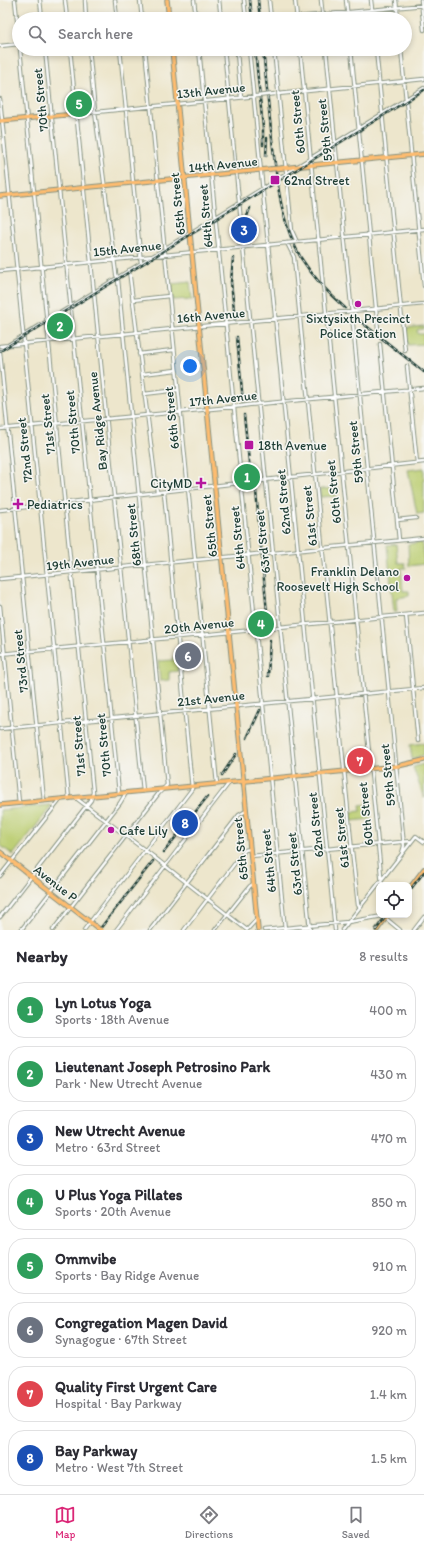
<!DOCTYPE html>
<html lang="en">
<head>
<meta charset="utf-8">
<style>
	body { margin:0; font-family:Itim,sans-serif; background:#f2f2f3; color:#2b2b33 }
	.controls { position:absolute; right:12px; bottom:12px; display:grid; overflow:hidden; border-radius:8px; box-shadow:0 2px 6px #0003 }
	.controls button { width:36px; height:36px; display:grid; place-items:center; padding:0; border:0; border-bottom:1px solid #e1e1e2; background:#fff; color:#2b2b33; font:20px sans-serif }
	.you { position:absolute; left:190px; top:366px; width:14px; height:14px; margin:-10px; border:3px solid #fff; border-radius:50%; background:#1a73e8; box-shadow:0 0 0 6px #1a73e833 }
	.badge { display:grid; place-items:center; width:26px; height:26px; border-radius:50%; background:#db2777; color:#fff; font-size:13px; font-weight:700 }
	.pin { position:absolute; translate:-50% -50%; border:2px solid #fff; box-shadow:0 1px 4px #0006 }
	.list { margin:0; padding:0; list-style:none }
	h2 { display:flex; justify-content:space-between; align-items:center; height:52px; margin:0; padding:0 16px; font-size:17px }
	h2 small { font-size:13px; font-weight:400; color:#7c7c81 }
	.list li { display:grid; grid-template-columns:26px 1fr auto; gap:12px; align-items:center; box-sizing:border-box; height:56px; margin:0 8px 8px; padding:0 8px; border:1px solid #e1e1e2; border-radius:16px }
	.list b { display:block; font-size:15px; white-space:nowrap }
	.list p { margin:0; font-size:13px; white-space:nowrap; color:#7c7c81 }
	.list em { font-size:13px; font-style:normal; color:#7c7c81 }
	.icon { flex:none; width:22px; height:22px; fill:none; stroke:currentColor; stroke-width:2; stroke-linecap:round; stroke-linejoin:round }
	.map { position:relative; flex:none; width:424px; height:930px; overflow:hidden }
	.search { position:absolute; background:#fff; box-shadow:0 2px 6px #0003; left:12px; right:12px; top:12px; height:44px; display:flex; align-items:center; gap:10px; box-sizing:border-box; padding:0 14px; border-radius:22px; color:#7c7c81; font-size:15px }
	.sheet { height:564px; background:#fff }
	nav { display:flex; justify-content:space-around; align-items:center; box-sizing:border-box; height:56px; border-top:1px solid #e1e1e2; background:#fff; font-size:11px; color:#7c7c81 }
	nav a { display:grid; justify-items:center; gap:2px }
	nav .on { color:#db2777 }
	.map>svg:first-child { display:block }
	.green { fill:#bbcd71; stroke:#6d8552 }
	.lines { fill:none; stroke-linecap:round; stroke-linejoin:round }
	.minor-casing { stroke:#869280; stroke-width:4.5 }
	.major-casing { stroke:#869280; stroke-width:5.5 }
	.minor { stroke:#fff; stroke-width:2.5 }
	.major { stroke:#fdbc70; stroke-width:3.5 }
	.rail-casing { stroke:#1f3d34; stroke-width:2.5 }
	.rail { stroke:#f6f6f2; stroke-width:1; stroke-dasharray:3; stroke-linecap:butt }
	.minor-bridge-casing { stroke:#869280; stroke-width:4.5; stroke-linecap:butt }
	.major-bridge-casing { stroke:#869280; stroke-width:5.5; stroke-linecap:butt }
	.minor-bridge { stroke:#fff; stroke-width:2.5 }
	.major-bridge { stroke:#fdbc70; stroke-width:3.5 }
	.poi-dot { fill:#b5179e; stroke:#f6f6f2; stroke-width:1.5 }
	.labels { text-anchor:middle; stroke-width:3; stroke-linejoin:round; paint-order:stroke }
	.street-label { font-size:13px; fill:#1f3d34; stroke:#f6f6f2 }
	.poi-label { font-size:13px; fill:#1f3d34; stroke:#f6f6f2; text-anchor:start }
</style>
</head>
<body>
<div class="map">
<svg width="424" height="930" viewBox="0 0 424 930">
	<rect width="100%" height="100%" fill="#f6f6f2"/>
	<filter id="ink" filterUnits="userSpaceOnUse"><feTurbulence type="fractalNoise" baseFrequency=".025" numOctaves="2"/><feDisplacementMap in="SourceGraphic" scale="8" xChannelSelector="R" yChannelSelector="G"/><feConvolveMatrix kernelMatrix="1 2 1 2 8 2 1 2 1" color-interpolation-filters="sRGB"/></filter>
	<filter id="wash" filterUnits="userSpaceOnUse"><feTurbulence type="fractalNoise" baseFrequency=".012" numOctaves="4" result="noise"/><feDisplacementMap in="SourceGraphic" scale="16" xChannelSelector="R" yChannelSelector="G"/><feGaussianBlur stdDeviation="0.9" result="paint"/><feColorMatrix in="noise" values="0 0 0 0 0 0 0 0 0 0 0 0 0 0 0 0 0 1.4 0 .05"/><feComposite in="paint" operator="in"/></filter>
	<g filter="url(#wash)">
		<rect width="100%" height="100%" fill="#ede6cc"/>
		<path class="green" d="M190,282L192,299L173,300L171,284Z
			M68,312L70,335L51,337L50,323Z
			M424,326V329L417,330L418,334H424V344L408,345L406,328Z
			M424,468V513L417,514L408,470Z
			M339,488V490L336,491V496L320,497V489Z
			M422,542L424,564L409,566L408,544Z
			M396,544L398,563H405L406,568H401L403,591H409V596L396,598L397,612H394L387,545Z
			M173,657H177L178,671L169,672V680L160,681L158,661L173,660Z
			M424,743V755L412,759L410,745Z
			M424,764V798L413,767Z
			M370,804L371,819L352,821L351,812L361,811L360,805Z
			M50,805L51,807L13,855L0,845V810Z"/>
	</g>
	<g filter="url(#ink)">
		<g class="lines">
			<g class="minor-casing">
				<path id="minor" d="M15,0L19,38
					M40,0L42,19
					M65,0L67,19
					M85,0L86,19
					M115,0L117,19
					M140,0L142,19
					M194,0L196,19
					M219,0L221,19
					M244,0L246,19
					M269,0L271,19
					M295,0L297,19
					M321,0L323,19
					M346,0L348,19
					M371,0L373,19
					M396,0L398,19
					M421,0L424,30
					M276,19L424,5
					M0,46L19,44
					M45,49L119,793
					M70,49L143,791
					M120,49L141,263
					M145,49L217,784
					M199,49L285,930
					M224,49L241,222
					M249,49L335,930
					M274,49L292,231L297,242
					M300,49L323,286
					M326,49L404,846L402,853
					M351,49L378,329
					M376,49L405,351
					M401,49L424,286
					M237,53L241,97
					M278,94L424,79
					M0,99L69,799
					M76,114L257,96
					M282,176L424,88
					M297,242L424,229
					M287,243L294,257L295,268L352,851L358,905L360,907
					M243,247L310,930
					M129,270L157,492
					M0,271L287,243
					M324,292L382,885
					M133,300L169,296
					M380,344L399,540
					M0,346L424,304
					M0,350L273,182
					M0,352L44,801
					M139,354L174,350
					M407,366L417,463
					M142,374L176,370
					M144,394L178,390
					M248,405L424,388
					M0,429L242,406
					M0,510L424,462
					M397,520L416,518
					M263,554L424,538
					M0,579L257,554
					M0,606L19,803
					M406,615L418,741
					M269,628L424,613
					M0,654L264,629
					M0,729L424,688
					M76,798L154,857
					M251,856L412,841
					M159,861L247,930
					M0,876L60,800
					M0,917L91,800L93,792L20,49
					M21,930L120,803L126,793
					M53,930L159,793L167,785L118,280L116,274L95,112L89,49
					M84,930L192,789L164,492
					M116,930L229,783
					M150,930L239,815L246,811
					M184,930L245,850L250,849
					M215,930L250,886L253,884
					M247,930L257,919
					M264,930L348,922L383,916L400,930
					M342,930L416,836L424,842
					M414,930L424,917"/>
			</g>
			<g class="major-casing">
				<path id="major" d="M167,0L169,19
					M172,49L258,930
					M0,121L76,114
					M282,168L424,154
					M0,196L270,169
					M0,805L398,766L424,760
					M0,852L99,929
					M409,889L424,869
					M377,930L388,915"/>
			</g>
			<use href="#minor" class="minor"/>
			<use href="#major" class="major"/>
			<g class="rail-casing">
				<path id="rail" d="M250,0L252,19
					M258,0L260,19
					M255,49L263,128V145
					M263,49C267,88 270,126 275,164C279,197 284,228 301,258C313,277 328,293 345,308
					M266,156L267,138
					M238,241L250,208
					M233,258L231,282L235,319
					M355,317L424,372
					M237,337L243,402
					M0,351L301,167L424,90
					M244,415L250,471
					M256,491L268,624
					M268,676L270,640
					M247,738L260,710
					M222,775L236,754
					M164,852L207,797
					M409,891L424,872
					M99,930L153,861
					M376,930L387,915"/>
			</g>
			<use href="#rail" class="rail"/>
			<g class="minor-bridge-casing">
				<path id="minor-bridge" d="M257,96L275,94
					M273,182L282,176
					M287,243L297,242
					M323,286L324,292
					M242,406L248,405
					M257,554H263
					M264,629L269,628
					M154,857L159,861"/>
			</g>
			<g class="major-bridge-casing">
				<path id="major-bridge" d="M270,169L282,168
					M99,929L101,930"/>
			</g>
			<use href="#minor-bridge" class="minor-bridge"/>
			<use href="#major-bridge" class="major-bridge"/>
		</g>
	</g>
	<g class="poi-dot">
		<rect x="270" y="175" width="10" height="10" rx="2"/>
		<circle cx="358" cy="304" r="4"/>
		<rect x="244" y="440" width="10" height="10" rx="2"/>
		<path d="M199 477h4v4h4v4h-4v4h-4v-4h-4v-4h4z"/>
		<path d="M16 498h4v4h4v4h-4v4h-4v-4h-4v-4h4z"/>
		<circle cx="407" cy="578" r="4"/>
		<circle cx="111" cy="830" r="4"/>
	</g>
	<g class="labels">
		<g class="street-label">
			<text transform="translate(211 90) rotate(-6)" y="5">13th Avenue</text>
			<text transform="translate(40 100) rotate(-96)" y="5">70th Street</text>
			<text transform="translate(297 122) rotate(-96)" y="5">60th Street</text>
			<text transform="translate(324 130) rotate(-96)" y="5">59th Street</text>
			<text transform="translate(223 164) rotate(-6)" y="5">14th Avenue</text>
			<text transform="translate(177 204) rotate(-96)" y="5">65th Street</text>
			<text transform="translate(205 216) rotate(-95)" y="5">64th Street</text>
			<text transform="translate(127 248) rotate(-6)" y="5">15th Avenue</text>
			<text transform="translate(211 315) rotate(-5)" y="5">16th Avenue</text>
			<text transform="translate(223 398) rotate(-6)" y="5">17th Avenue</text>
			<text transform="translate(171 418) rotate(-96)" y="5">66th Street</text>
			<text transform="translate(97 421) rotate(-96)" y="5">Bay Ridge Avenue</text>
			<text transform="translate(72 422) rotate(-96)" y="5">70th Street</text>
			<text transform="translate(47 424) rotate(-96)" y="5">71st Street</text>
			<text transform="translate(24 450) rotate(-96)" y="5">72nd Street</text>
			<text transform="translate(355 452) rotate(-96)" y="5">59th Street</text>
			<text transform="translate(333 492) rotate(-96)" y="5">60th Street</text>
			<text transform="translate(283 502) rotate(-95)" y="5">62nd Street</text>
			<text transform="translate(309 516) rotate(-96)" y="5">61st Street</text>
			<text transform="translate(209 526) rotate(-96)" y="5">65th Street</text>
			<text transform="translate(133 535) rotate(-96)" y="5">68th Street</text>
			<text transform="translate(237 538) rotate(-96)" y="5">64th Street</text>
			<text transform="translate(262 542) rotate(-96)" y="5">63rd Street</text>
			<text transform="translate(80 562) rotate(-6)" y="5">19th Avenue</text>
			<text transform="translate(199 625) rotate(-6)" y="5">20th Avenue</text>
			<text transform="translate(20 661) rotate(-96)" y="5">73rd Street</text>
			<text transform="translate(211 698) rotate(-6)" y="5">21st Avenue</text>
			<text transform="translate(103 745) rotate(-96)" y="5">70th Street</text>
			<text transform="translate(78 746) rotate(-95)" y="5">71st Street</text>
			<text transform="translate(387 775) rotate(-96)" y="5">59th Street</text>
			<text transform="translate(365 814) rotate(-96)" y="5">60th Street</text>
			<text transform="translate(315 825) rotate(-96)" y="5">62nd Street</text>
			<text transform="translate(341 838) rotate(-96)" y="5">61st Street</text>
			<text transform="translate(240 849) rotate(-96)" y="5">65th Street</text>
			<text transform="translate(268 861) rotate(-96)" y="5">64th Street</text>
			<text transform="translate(294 864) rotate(-96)" y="5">63rd Street</text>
			<text transform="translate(56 883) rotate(38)" y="5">Avenue P</text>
		</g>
		<g class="poi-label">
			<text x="284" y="185">62nd Street</text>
			<text x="358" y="323" text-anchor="middle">Sixtysixth Precinct<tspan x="358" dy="15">Police Station</tspan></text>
			<text x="258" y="450">18th Avenue</text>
			<text x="192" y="488" text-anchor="end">CityMD</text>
			<text x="27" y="509">Pediatrics</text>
			<text x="399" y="576" text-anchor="end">Franklin Delano<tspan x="399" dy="15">Roosevelt High School</tspan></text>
			<text x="119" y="835">Cafe Lily</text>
		</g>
	</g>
</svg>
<div class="controls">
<button><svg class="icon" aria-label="locate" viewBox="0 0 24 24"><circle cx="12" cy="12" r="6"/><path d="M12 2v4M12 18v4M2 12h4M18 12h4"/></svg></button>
</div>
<div class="you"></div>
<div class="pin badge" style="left:247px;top:477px;background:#2e9e5b">1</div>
<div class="pin badge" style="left:60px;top:326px;background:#2e9e5b">2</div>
<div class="pin badge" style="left:244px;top:230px;background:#1a4fb4">3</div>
<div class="pin badge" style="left:261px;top:624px;background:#2e9e5b">4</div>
<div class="pin badge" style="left:79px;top:104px;background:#2e9e5b">5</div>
<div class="pin badge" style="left:188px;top:656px;background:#6b7280">6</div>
<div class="pin badge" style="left:360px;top:761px;background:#e0444e">7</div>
<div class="pin badge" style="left:185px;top:823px;background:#1a4fb4">8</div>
<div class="search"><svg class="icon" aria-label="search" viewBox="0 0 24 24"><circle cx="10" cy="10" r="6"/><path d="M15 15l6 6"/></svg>Search here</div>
</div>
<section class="sheet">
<h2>Nearby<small>8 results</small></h2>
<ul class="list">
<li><span class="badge" style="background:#2e9e5b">1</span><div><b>Lyn Lotus Yoga</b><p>Sports · 18th Avenue</p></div><em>400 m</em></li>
<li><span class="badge" style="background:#2e9e5b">2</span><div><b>Lieutenant Joseph Petrosino Park</b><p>Park · New Utrecht Avenue</p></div><em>430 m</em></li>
<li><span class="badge" style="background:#1a4fb4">3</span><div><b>New Utrecht Avenue</b><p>Metro · 63rd Street</p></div><em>470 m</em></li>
<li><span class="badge" style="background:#2e9e5b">4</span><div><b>U Plus Yoga Pillates</b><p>Sports · 20th Avenue</p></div><em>850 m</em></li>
<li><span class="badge" style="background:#2e9e5b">5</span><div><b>Ommvibe</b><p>Sports · Bay Ridge Avenue</p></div><em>910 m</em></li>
<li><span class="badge" style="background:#6b7280">6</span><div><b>Congregation Magen David</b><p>Synagogue · 67th Street</p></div><em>920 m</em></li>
<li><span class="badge" style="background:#e0444e">7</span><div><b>Quality First Urgent Care</b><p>Hospital · Bay Parkway</p></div><em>1.4 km</em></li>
<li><span class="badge" style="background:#1a4fb4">8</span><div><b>Bay Parkway</b><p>Metro · West 7th Street</p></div><em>1.5 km</em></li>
</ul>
</section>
<nav>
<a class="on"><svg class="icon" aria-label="map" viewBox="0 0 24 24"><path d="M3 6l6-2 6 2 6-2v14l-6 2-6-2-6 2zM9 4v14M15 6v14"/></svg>Map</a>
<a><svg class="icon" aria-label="directions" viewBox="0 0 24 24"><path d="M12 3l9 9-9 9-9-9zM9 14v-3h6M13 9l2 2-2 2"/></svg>Directions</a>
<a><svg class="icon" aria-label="saved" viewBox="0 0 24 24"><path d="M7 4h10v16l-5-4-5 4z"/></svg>Saved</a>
</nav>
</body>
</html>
